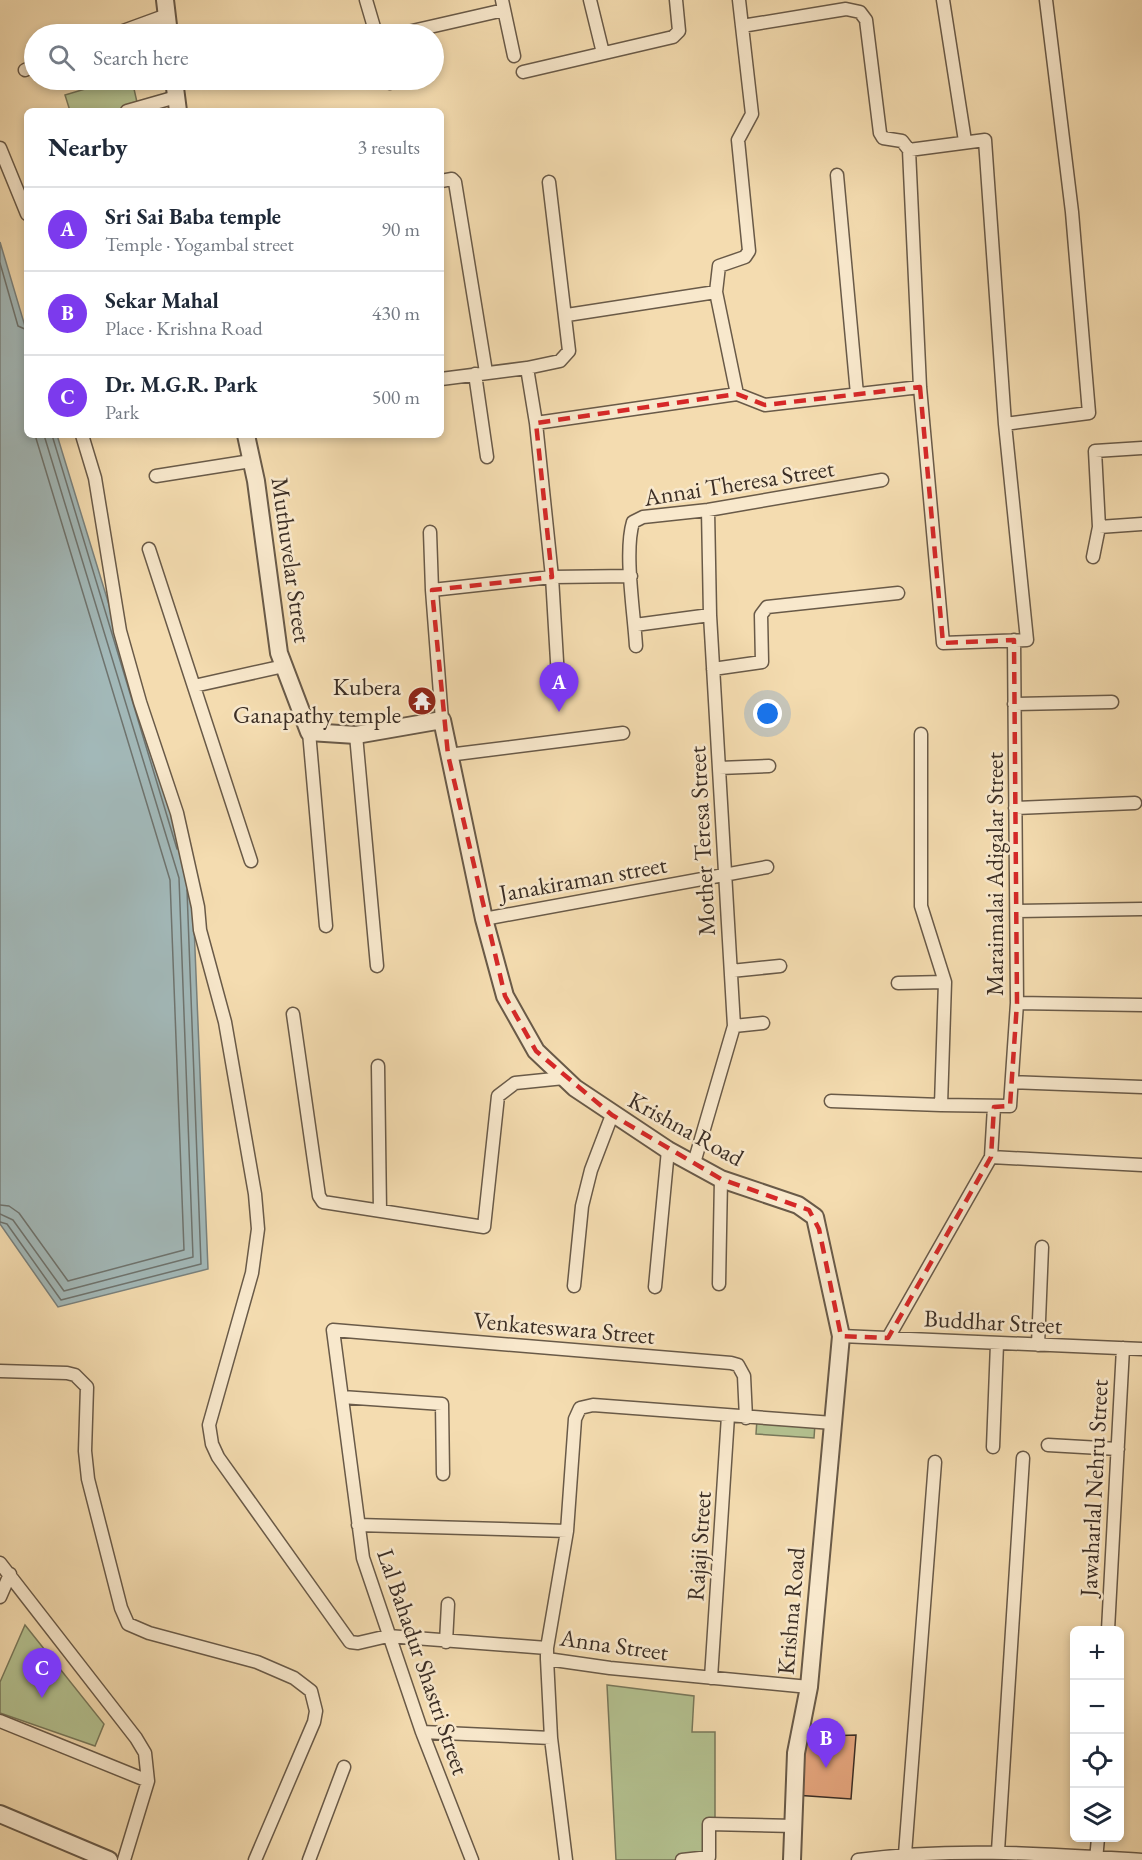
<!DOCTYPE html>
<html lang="en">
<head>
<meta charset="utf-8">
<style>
	body { margin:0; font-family:"EB Garamond",serif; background:#f2f2f3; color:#1f2937 }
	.controls { position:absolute; right:18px; bottom:18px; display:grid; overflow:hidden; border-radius:9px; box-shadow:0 3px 9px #0003 }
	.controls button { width:54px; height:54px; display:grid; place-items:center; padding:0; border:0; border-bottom:2px solid #e0e1e3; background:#fff; color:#1f2937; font:30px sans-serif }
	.you { position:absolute; left:768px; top:714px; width:21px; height:21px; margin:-15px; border:4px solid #fff; border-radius:50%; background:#1a73e8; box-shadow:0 0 0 9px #1a73e833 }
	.badge { display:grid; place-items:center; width:39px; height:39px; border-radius:50%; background:#7c3aed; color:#fff; font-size:20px; font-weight:700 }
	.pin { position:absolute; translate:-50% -50px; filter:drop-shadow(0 2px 3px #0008) }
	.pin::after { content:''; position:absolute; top:32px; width:21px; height:18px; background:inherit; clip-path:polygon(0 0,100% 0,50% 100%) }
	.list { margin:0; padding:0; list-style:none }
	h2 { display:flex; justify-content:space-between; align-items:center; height:78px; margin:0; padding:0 24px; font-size:26px }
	h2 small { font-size:20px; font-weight:400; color:#747a83 }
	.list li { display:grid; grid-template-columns:39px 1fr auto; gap:18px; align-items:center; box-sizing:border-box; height:84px; padding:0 24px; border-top:2px solid #e0e1e3 }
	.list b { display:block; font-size:22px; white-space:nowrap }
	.list p { margin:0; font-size:20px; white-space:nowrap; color:#747a83 }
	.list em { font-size:20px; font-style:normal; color:#747a83 }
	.icon { flex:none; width:33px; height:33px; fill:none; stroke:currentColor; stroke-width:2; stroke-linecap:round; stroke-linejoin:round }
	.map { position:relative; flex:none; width:1142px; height:1860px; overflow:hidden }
	.search { position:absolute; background:#fff; box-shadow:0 3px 9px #0003; left:24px; top:24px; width:420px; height:66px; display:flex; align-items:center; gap:15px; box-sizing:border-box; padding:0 21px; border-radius:33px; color:#747a83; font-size:22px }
	.panel { position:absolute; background:#fff; box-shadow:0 3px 9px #0003; left:24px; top:108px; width:420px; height:330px; border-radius:9px }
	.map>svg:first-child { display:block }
	.green { fill:#b4c291; stroke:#78785b; stroke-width:1.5 }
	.water { fill:#a2b8b8; stroke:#79817d; stroke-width:1.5 }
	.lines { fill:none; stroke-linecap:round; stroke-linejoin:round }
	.shore { stroke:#6e736e; stroke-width:1.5 }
	.building { fill:#e3a47c; stroke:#3b2e25; stroke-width:1.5 }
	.minor-casing { stroke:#695a48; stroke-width:15 }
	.tertiary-casing { stroke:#695a48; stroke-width:20 }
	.minor { stroke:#f8e8cc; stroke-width:12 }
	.tertiary { stroke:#f8e8cc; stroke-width:16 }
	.marked { fill:none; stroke:#d62828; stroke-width:4.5; stroke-dasharray:12 8; stroke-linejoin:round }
	.labels { text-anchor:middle; stroke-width:5; stroke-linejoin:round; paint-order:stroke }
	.street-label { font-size:24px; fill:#3b2e25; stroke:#f8e8cc }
	.poi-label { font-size:24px; fill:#3b2e25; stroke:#f8e8cc; text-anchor:end }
</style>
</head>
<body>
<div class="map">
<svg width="1142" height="1860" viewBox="0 0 1142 1860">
	<rect width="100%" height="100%" fill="#f4dcb0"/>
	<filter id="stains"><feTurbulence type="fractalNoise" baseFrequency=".00333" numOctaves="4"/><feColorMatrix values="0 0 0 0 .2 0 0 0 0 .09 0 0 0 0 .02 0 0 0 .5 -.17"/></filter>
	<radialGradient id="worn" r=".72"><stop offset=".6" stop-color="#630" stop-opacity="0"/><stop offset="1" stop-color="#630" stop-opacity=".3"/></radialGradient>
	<path class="green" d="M115,80H132L139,111H70L65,95Z
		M757,1419L815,1424L814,1438L756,1434Z
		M25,1625L104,1724L95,1746L0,1713V1682Z
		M607,1685L694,1696L692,1732H715V1830L702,1860H616Z"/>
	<path class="water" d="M0,242L27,333V435H57L192,876L208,1269L58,1307L0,1224Z"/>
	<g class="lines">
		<path class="shore" d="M0,263L18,326L27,330
			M52,435L177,849
			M0,1205L9,1206L19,1213L68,1281L184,1250L170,880L35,435
			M0,1214L13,1220L64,1291L193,1257L179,878L44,435
			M0,1222L7,1224L61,1300L201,1264L187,890"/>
	</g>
	<path class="building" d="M856,1735L851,1799L795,1795L803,1739L825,1742L826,1736Z"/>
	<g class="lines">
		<g class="minor-casing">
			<path id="minor" d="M366,0L376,34
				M502,0L514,56
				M590,0L603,53
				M943,0L965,141
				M742,26L846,9L860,12L866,20L880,133L883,138L902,141L909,150L920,387L943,643L1027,640L1005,424L985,140L909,150
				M115,34L167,15
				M399,34L504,10
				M25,70L34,66
				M523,72L673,37L679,31L676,0
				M389,80L390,83
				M127,111L176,97
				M0,148L27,214
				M837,175L857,394
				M441,181L452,179L455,182L486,372
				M567,315L716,292
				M527,368L560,361L569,351L549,182
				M475,374L487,457
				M441,379L527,368L536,423
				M737,394L716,292L719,266L745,257L749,251L738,140L752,114L739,0
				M1005,424L1089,413L1072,212L1046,0
				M82,435L95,478L120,631L140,702L177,813L198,907L200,930L225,1022L255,1194L258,1229L252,1273L209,1425L212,1444L218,1457L350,1642L358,1643L388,1636L547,1648V1659L610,1668L809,1687
				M156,476L251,461
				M1099,527L1142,524
				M430,532L432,590
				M149,549L251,861
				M1093,557L1099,527L1095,451L1142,448
				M635,625L710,615
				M636,646C634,612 624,552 633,522L643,517L708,510L882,480
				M713,669L762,662L761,615L767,607L898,593
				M558,678L552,577L631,576
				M194,686L284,666
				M1014,704L1112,702
				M442,720L432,590L552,577L536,423L737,394L765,405L920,387
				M309,732L326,926
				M921,734V906L945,982L941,1105L1010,1106L1017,1003L1014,640
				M356,735L377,966
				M448,755L623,733
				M719,768L769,766
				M1015,808L1135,803
				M1017,911L1142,909
				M484,919L767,867
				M731,971L780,966
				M898,983L945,982
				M1017,1003L1142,1005
				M293,1014L319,1196L323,1202L484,1227L498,1096L515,1083L564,1078
				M734,1026L763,1023
				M378,1066L380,1211
				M1012,1082L1142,1087
				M831,1101L941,1105
				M991,1157L1142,1165
				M694,1163L734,1026L710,615L708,510
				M719,1284L721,1179
				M574,1286L582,1206L591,1170L612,1115
				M655,1287L668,1150
				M841,1336L1142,1349
				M888,1338L991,1157L994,1107
				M1038,1345L1042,1247
				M0,1371L67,1373L75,1375L87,1387L85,1451L88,1479L121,1608L128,1624L149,1633L257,1662L294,1678L311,1691L316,1711L314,1722L255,1860
				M342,1397L442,1404L443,1474
				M1048,1445L1118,1449
				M993,1447L997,1344
				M358,1525L567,1531
				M0,1563L136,1738L145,1753L148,1781L124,1860
				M0,1597L10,1574
				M1108,1630L1123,1348
				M446,1642L448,1604
				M547,1648L567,1531L575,1419L580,1408L593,1405L833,1423
				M547,1659L551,1738L566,1860
				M711,1678L728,1416
				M0,1721L148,1781
				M422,1732L551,1738
				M998,1851L1023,1458
				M905,1854L935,1462
				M309,1860L344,1767
				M472,1860L422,1732L363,1558L333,1330L731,1363L738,1365L744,1376L746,1418
				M682,1860L709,1857V1824L794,1826
				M858,1860C953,1847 1047,1854 1142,1860
				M1096,1860L1098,1838"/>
		</g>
		<g class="tertiary-casing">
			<path id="tertiary" d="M165,0L169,34
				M174,80L178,111
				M246,435L256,481L279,653L309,732L356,735L442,720L484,919L505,996L536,1051L575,1088L668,1150L721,1179L798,1205L815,1217L841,1336L809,1687L796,1753L792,1860
				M0,1814L109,1860"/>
		</g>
		<use href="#minor" class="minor"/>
		<use href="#tertiary" class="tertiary"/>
	</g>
	<path class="marked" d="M920,387L943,643L1014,640L1017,1003L1010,1106L994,1107L991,1157L888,1338L841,1336L819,1229L809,1210L721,1179L612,1115L536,1051L505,996L448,755L432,590L552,577L536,423L737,394L765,405Z"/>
	<defs>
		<g id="temple-disc" transform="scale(1.5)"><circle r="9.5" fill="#8f2418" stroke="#f8e8cc"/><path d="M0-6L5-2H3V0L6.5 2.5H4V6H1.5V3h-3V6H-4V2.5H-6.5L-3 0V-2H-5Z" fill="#fff"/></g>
	</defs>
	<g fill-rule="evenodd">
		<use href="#temple-disc" x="422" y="701"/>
	</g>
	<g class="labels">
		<g class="street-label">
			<text transform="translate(739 483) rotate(-9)" y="8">Annai Theresa Street</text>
			<text transform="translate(291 560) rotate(82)" y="8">Muthuvelar Street</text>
			<text transform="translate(702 841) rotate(-93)" y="8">Mother Teresa Street</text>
			<text transform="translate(995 874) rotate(-90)" y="8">Maraimalai Adigalar Street</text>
			<text transform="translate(583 879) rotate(-10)" y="8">Janakiraman street</text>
			<text transform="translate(686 1129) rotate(29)" y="8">Krishna Road</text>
			<text transform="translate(993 1322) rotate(3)" y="8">Buddhar Street</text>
			<text transform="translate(564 1328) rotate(5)" y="8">Venkateswara Street</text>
			<text transform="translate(1094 1488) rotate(-87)" y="8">Jawaharlal Nehru Street</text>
			<text transform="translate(699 1546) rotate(-86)" y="8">Rajaji Street</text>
			<text transform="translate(791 1611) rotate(-85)" y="8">Krishna Road</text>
			<text transform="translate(614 1645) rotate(8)" y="8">Anna Street</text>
			<text transform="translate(423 1662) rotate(71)" y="8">Lal Bahadur Shastri Street</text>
		</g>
		<g class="poi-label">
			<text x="401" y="695">Kubera<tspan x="401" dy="28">Ganapathy temple</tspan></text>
		</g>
	</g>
	<rect width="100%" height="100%" filter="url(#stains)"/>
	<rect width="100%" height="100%" fill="url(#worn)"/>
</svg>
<div class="controls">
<button>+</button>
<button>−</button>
<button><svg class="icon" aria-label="locate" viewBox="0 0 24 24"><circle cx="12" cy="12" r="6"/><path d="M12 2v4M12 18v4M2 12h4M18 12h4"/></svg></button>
<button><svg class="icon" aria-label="layers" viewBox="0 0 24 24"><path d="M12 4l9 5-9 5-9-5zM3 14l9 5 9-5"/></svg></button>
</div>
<div class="you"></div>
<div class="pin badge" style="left:559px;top:712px">A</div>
<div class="pin badge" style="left:826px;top:1768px">B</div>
<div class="pin badge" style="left:42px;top:1698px">C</div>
<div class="search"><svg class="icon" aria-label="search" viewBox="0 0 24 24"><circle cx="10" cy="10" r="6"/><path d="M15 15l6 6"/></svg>Search here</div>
<section class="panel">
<h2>Nearby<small>3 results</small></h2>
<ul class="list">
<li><span class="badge">A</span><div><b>Sri Sai Baba temple</b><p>Temple · Yogambal street</p></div><em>90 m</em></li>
<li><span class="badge">B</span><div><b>Sekar Mahal</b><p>Place · Krishna Road</p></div><em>430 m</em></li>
<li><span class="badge">C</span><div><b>Dr. M.G.R. Park</b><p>Park</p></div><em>500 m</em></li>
</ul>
</section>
</div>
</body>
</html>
